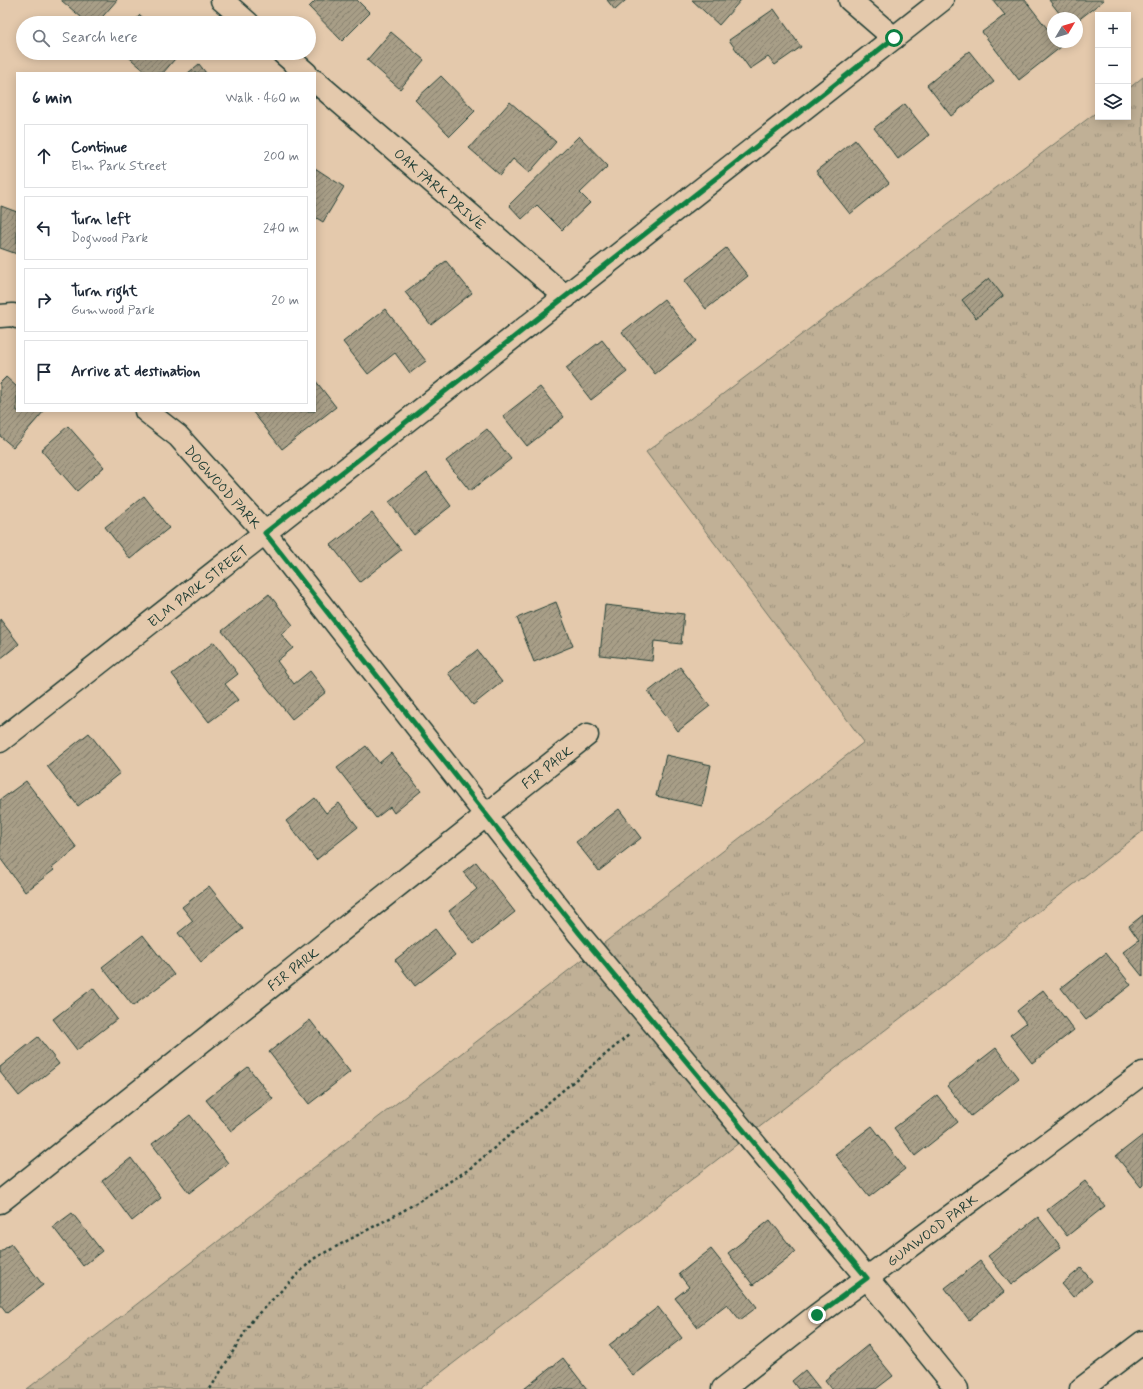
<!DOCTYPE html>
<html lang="en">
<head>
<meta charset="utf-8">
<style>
	body { margin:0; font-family:Mynerve,sans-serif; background:#f2f2f3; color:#1f2937 }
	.controls { position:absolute; right:12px; top:12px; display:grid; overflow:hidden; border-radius:0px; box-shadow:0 2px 10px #0003 }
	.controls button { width:36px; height:36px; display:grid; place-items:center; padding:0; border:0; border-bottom:1px solid #e0e1e3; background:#fff; color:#1f2937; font:20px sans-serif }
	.compass { position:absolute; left:1047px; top:12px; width:36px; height:36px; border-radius:50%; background:#fff; box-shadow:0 2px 10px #0003; rotate:52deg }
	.stop { position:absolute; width:12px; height:12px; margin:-9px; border:3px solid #0b8043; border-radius:50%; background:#fff }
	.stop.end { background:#0b8043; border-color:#fff; box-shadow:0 1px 4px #0008 }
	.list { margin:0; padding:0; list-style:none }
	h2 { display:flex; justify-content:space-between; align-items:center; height:52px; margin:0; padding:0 16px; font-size:17px }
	h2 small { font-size:13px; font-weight:400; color:#747a83 }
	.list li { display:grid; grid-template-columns:26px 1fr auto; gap:12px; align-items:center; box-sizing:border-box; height:64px; margin:0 8px 8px; padding:0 8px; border:1px solid #e0e1e3; border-radius:0px }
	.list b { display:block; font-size:15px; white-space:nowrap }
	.list p { margin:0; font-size:13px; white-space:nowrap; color:#747a83 }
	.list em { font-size:13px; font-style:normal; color:#747a83 }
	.icon { flex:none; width:22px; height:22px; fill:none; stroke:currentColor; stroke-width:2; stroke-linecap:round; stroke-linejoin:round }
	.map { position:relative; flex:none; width:1143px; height:1389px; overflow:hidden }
	.search { position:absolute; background:#fff; box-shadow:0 2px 10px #0003; left:16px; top:16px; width:300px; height:44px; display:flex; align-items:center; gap:10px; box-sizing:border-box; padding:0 14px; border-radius:22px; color:#747a83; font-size:15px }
	.panel { position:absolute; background:#fff; box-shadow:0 2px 10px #0003; left:16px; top:72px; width:300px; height:340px; border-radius:0px }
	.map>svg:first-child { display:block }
	.grass { fill:url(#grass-tufts); stroke:#707665 }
	.building { fill:url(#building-hatch); stroke:#1f3d34 }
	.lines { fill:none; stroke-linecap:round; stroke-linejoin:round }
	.minor-casing { stroke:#1f3d34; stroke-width:25 }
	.major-casing { stroke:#1f3d34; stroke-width:25 }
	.path { stroke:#1f3d34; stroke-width:2.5; stroke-dasharray:3 3; stroke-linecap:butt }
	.minor { stroke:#e4c9ac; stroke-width:22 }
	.major { stroke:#e4c9ac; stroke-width:22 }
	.route { stroke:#0b8043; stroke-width:5 }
	.labels { text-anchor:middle; stroke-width:3; stroke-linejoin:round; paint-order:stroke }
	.street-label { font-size:14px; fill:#1f3d34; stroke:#e4c9ac }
</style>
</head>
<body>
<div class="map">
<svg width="1143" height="1389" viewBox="0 0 1143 1389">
	<defs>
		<pattern id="grass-tufts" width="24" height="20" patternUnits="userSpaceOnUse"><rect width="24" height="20" fill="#c0b096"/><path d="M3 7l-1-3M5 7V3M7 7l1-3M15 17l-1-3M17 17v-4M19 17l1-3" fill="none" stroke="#9b907b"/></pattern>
		<pattern id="building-hatch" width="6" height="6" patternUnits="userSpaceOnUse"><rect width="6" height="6" fill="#a89e87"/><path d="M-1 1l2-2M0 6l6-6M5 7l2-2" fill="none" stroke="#88826f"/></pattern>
	</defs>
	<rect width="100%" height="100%" fill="#e4c9ac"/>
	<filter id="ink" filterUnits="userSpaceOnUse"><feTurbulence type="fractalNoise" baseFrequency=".025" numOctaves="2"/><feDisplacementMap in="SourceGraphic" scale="8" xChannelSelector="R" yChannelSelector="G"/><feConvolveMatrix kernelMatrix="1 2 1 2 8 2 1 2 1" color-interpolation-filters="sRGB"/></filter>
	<g filter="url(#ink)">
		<path class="grass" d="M1143,77V831L420,1389H27L864,742L646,452L1098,111V117H1128V89Z"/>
		<path class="building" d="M62,0H117L97,23H88L62,1Z
			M316,0H357L370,13L342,41L309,7Z
			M607,0H626L615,10Z
			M692,0H741L719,25Z
			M993,0H1025L1053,36V42H1058L1061,47L1019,80L982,32L1005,15Z
			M1049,0H1104L1077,21V18H1063Z
			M774,9L801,47L775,65L768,57L750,69L729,40Z
			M140,15L149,23H133Z
			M391,32L424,60L400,89L367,60Z
			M969,51L994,82L951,116L927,85Z
			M124,53H180L163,73H147Z
			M199,64L206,73H188Z
			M441,76L475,111L450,136L415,100Z
			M510,102L556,142L529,173L513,159L500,175L469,148Z
			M905,104L929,135L898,159L874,128Z
			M579,136L608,166L580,193L590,203L562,230L537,205L522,219L509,205Z
			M855,140L889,183L850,214L816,171Z
			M315,168L344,187L323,222L315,217Z
			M1,206L17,212V254L0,248Z
			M726,248L748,276L706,309L684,281Z
			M446,261L472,293L431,325L405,292Z
			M989,278L1003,296L976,318L962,300Z
			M664,299L697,341L655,374L622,332Z
			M385,309L426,361L410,373L395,353L368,374L343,342Z
			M602,340L627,372L591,400L566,368Z
			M6,377L17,387V411H44L13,447L0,436V383Z
			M315,380L336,407L282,449L252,411H315Z
			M540,387L564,417L527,446L503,416Z
			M68,426L104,467L77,491L41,450Z
			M487,429L511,459L470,491L446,461Z
			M427,473L451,506L414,535L389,502Z
			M144,496L169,528L130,559L105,527Z
			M372,513L401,550L360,582L331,545Z
			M269,594L293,625L281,634L293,648L277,661L294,684L310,671L326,692L292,719L222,631Z
			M556,602L573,646L534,662L517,618Z
			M605,605L684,614L681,644L654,641L652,661L600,655Z
			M0,619L19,644L0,659Z
			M214,642L238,674L225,684L238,700L209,722L172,674Z
			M477,650L502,682L473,705L448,673Z
			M680,667L710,706L678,731L648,692Z
			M89,733L120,773L78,806L47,766Z
			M366,746L379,763L391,753L421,791L394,813L390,807L376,818L337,768Z
			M666,755L711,765L702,806L656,796Z
			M26,781L77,848L52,868L54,870L25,892L0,858V800Z
			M315,798L326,813L339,803L358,827L316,860L286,821Z
			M619,809L641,838L599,871L576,842Z
			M476,862L515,912L474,944L449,911L477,889L463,872Z
			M209,886L243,929L201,962L178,933L193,921L182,907Z
			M1143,915V977L1123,952L1139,940L1129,926Z
			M435,929L455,955L415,986L395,960Z
			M143,935L174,975L133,1006L102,967Z
			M1106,953L1131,985L1086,1020L1061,988Z
			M93,988L117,1019L77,1050L53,1019Z
			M1043,990L1074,1030L1032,1063L1010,1035L1026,1023L1017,1011Z
			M310,1020L350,1072L309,1104L269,1052Z
			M38,1037L59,1064L19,1096L0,1072V1067Z
			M996,1048L1019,1078L971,1116L947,1086Z
			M248,1067L273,1099L231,1131L206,1100Z
			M937,1095L958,1122L915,1156L894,1128Z
			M190,1115L228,1163L189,1193L152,1144Z
			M872,1126L905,1169L869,1197L835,1154Z
			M1143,1135V1185L1141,1187L1116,1156Z
			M131,1158L161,1198L132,1221L102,1181Z
			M1085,1181L1105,1206L1067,1236L1047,1210Z
			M72,1213L102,1251L83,1266L53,1227Z
			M1038,1217L1061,1247L1011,1285L988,1256Z
			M770,1220L795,1252L753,1285L728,1253Z
			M11,1244L43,1285L7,1313L0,1304V1252Z
			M711,1249L757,1307L740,1320L727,1304L697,1327L675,1298L689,1287L679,1274Z
			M980,1261L1004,1292L969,1320L945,1288Z
			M1081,1268L1092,1281L1073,1297L1062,1284Z
			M658,1307L682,1338L633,1376L609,1345Z
			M868,1345L893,1376L876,1389H832L825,1380Z
			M563,1358L587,1389H524Z
			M805,1370L820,1389H798L792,1381Z"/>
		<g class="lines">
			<g class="minor-casing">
				<path id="minor" d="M222,0L248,23
					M850,0L894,38
					M283,53L306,73
					M315,81L566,297
					M0,316L13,315L17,317
					M146,411L178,436L265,533L579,934L867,1278L957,1389
					M0,741L942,0
					M0,1202L587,735
					M723,1389L817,1315L1143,1073"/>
			</g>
			<g class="major-casing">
				<path id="major" d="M1081,1389L1143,1342"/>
			</g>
			<path class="path" d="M210,1389L253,1319L313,1259L403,1211L468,1170L630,1034"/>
			<use href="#minor" class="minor"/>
			<use href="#major" class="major"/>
		</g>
	</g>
	<g class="lines" filter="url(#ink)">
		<path class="route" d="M817,1315L867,1278L580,934L265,533L894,38"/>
	</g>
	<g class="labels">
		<g class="street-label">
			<text transform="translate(440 189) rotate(41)" y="5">OAK PARK DRIVE</text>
			<text transform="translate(223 487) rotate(48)" y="5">DOGWOOD PARK</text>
			<text transform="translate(198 586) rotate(-38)" y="5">ELM PARK STREET</text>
			<text transform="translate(547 767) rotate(-38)" y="5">FIR PARK</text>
			<text transform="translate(293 969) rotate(-38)" y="5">FIR PARK</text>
			<text transform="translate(932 1230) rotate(-37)" y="5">GUMWOOD PARK</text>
		</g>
	</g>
</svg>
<div class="controls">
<button>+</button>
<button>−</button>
<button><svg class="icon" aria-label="layers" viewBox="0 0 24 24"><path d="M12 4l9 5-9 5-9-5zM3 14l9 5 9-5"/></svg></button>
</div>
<svg class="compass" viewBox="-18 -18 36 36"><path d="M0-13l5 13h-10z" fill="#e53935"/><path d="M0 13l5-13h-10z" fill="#747a83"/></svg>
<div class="stop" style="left:894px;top:38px"></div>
<div class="stop end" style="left:817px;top:1315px"></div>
<div class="search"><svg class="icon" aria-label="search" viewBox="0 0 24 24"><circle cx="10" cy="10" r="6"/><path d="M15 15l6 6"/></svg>Search here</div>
<section class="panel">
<h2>6 min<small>Walk · 460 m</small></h2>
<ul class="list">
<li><svg class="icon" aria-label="ahead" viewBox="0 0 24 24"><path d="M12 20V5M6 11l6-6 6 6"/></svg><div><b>Continue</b><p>Elm Park Street</p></div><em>200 m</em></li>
<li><svg class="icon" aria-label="left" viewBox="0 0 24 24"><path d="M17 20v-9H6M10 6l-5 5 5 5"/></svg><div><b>Turn left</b><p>Dogwood Park</p></div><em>240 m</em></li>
<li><svg class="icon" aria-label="right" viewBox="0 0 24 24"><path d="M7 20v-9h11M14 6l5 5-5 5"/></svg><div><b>Turn right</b><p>Gumwood Park</p></div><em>20 m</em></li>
<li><svg class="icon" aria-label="arrive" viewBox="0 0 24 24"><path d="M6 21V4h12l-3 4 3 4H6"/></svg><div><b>Arrive at destination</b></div></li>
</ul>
</section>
</div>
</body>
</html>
